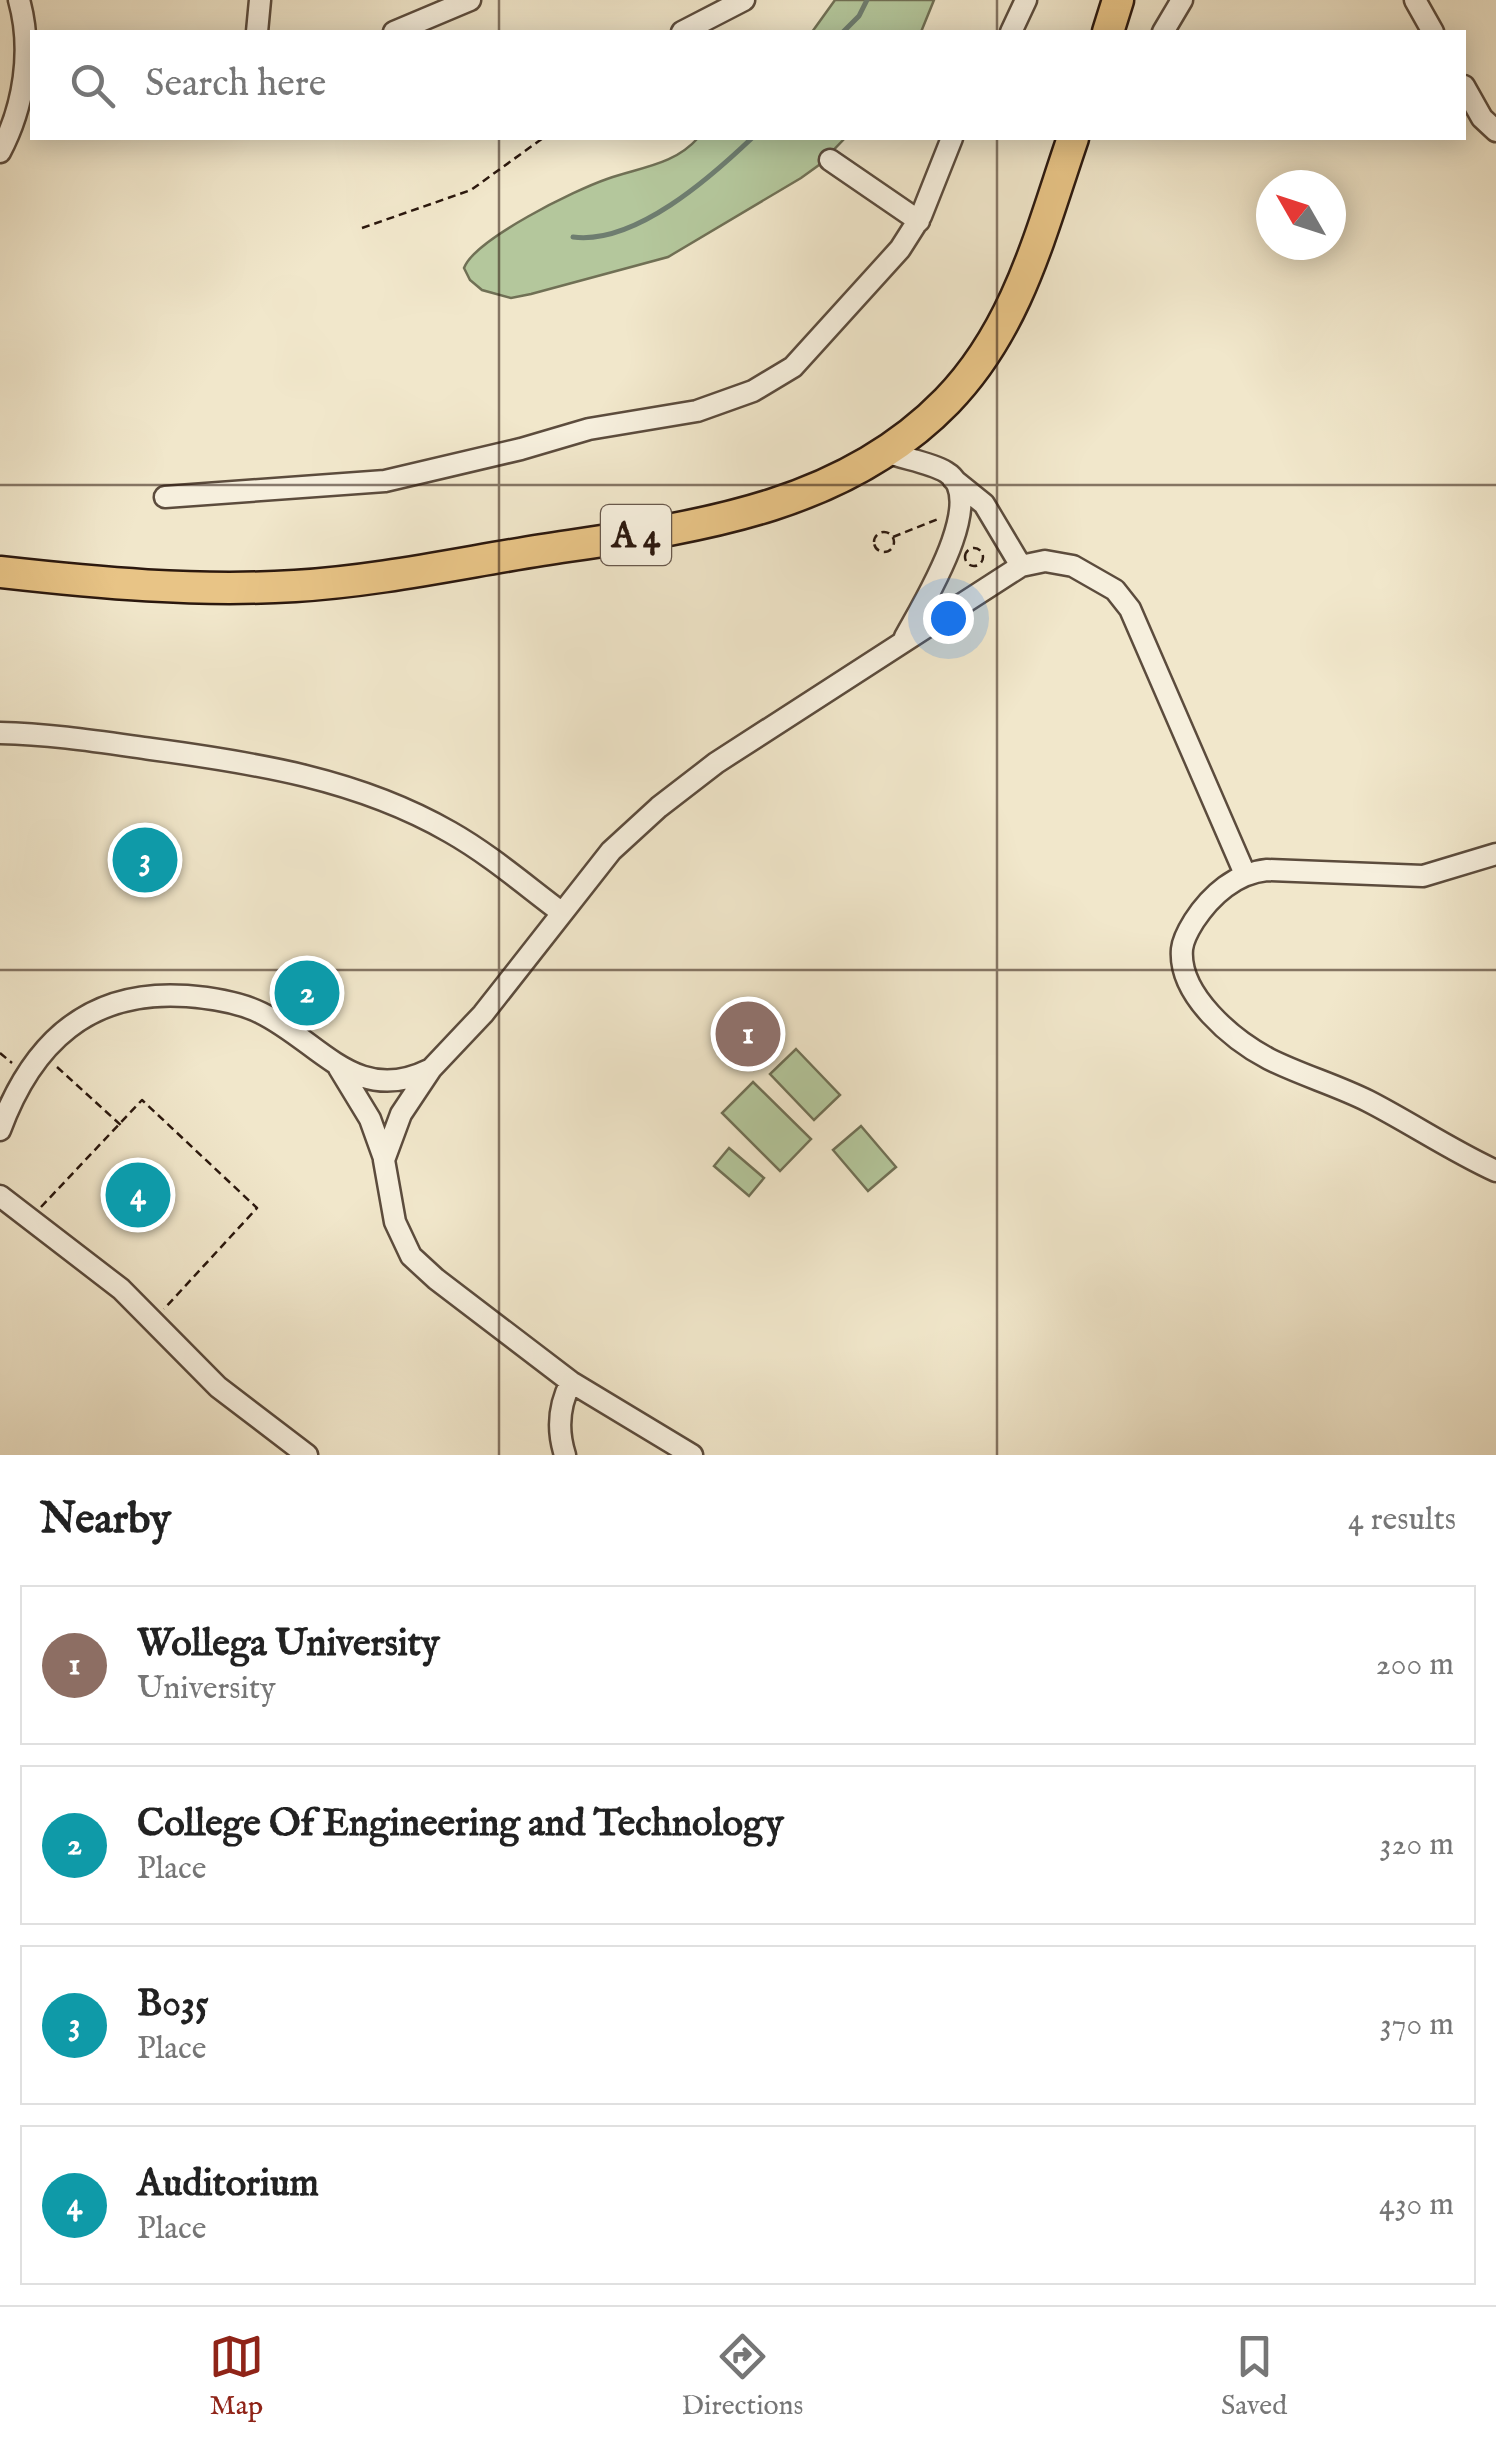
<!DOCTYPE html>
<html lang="en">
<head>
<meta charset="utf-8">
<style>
	body { margin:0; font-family:"IM FELL English",serif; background:#f6f6f6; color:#222 }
	.compass { position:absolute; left:1256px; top:170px; width:90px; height:90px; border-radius:50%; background:#fff; box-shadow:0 5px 25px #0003; rotate:309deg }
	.you { position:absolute; left:948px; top:618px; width:35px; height:35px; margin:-25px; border:8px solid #fff; border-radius:50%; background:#1a73e8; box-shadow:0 0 0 15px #1a73e833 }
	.badge { display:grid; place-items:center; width:65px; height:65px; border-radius:50%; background:#8f2418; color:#fff; font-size:32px; font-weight:700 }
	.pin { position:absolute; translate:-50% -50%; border:5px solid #fff; box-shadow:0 2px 10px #0006 }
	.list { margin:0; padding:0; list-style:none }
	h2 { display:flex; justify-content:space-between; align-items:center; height:130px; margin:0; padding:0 40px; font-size:42px }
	h2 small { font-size:32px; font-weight:400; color:#767676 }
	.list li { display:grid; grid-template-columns:65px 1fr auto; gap:30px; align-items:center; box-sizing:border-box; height:160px; margin:0 20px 20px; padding:0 20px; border:2px solid #e0e0e0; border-radius:0px }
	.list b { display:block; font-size:38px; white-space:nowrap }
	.list p { margin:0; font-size:32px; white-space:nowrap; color:#767676 }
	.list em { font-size:32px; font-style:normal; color:#767676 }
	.icon { flex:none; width:55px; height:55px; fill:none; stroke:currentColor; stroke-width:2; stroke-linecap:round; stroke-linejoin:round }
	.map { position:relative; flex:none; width:1496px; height:1455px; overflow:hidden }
	.search { position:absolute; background:#fff; box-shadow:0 5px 25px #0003; left:30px; right:30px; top:30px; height:110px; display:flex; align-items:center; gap:25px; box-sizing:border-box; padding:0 35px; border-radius:0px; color:#767676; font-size:38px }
	.sheet { height:850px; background:#fff }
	nav { display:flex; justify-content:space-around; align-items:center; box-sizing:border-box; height:140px; border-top:2px solid #e0e0e0; background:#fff; font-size:28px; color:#767676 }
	nav a { display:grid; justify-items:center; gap:5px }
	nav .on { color:#8f2418 }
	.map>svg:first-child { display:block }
	.green { fill:#b4c79c; stroke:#707055; stroke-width:2.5 }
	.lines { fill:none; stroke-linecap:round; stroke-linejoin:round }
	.stream { stroke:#6e7d70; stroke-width:5 }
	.minor-casing { stroke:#5c4c3d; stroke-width:25 }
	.highway-casing { stroke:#2b180e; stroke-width:35 }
	.path { stroke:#2b180e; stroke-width:2.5; stroke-dasharray:8 5; stroke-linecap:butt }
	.minor { stroke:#f6efdd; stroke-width:20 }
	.highway { stroke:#e8c486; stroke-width:30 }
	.grid { fill:none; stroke:#2b180e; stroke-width:2.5; stroke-opacity:0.55 }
	.labels { text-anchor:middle; stroke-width:10; stroke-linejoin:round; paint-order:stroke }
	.shield { fill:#f6efdd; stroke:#68584c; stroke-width:2.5 }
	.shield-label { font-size:35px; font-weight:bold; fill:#2b180e }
</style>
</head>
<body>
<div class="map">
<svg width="1496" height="1455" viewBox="0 0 1496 1455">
	<rect width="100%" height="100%" fill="#f1e7cb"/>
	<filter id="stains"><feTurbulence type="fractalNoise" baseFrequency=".002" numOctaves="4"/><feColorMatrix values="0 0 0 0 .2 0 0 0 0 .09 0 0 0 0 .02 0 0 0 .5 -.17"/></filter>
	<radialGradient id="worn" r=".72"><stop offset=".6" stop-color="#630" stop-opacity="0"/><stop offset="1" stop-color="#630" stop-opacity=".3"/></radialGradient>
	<path class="green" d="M835,0H934L921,32H812Z
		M698,138H845L819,165L801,178L668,257L531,294L511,298L482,290L470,280L464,268C475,239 575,190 607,179C641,167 674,165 698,138Z
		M796,1049L840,1095L814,1120L770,1074Z
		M753,1082L811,1139L780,1171L722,1113Z
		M861,1126L896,1167L868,1191L833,1150Z
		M729,1148L764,1178L749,1196L714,1166Z"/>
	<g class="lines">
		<path class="stream" d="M843,32L859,16L867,0
			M573,237C635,245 711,177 752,138"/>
		<g class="minor-casing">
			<path id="minor" d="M1415,0L1433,32
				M257,32L260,0
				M394,32L470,0
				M682,32L744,0
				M1011,32L1026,0
				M1163,32L1182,0
				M1464,86L1482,118L1496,131
				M0,152C24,107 33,50 19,0
				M830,160L919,221
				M886,452C904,459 929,462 946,472C990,498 921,607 905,637
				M953,479L984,504L1021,566
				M165,497L385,481L521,449L589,429L697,411L753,391L793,367L900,249L921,216L952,138
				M0,733C51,734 101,742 151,749C255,763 358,779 450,832C489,854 525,885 561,912
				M1496,854L1423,876L1267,870C1236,873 1211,895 1194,921C1189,929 1183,939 1182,949C1178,995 1233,1040 1269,1059C1301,1075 1336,1085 1368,1101C1411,1123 1452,1151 1496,1171
				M339,1068L370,1119L384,1158
				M0,1130C32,1043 89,989 187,996C212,998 239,1002 261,1013C320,1042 356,1106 429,1070
				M0,1196L121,1289L218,1387L307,1455
				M565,1455C557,1430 559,1405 571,1382
				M692,1455L571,1382L436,1279L411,1256L395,1222L384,1160L401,1114L431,1069L483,1014L611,851L659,807L716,763L1021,566L1045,561L1073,566L1115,590L1130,609L1245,874"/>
		</g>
		<g class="highway-casing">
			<path id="highway" d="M1108,32L1118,0
				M0,572C98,583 196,592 295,586C378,581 460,563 542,550C687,528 839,512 947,401C1018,328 1041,231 1073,138"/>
		</g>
		<path class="path" d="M362,228L471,190L543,138
			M874 542a10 10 0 1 1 20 0a10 10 0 1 1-20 0Z
			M893,537L938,519
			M965 557a9 9 0 1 1 18 0a9 9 0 1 1-18 0Z
			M0,1053L12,1063
			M57,1067L124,1128
			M41,1207L142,1100L257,1208L164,1309"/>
		<use href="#minor" class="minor"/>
		<use href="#highway" class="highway"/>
	</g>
	<path class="grid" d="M499,0V32M997,0V32M499,138V1455M997,138V1455M0,485H1496M0,970H1496"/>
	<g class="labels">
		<rect class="shield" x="601" y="505" width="70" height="60" rx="8"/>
		<g class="shield-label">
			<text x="636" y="547">A 4</text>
		</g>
	</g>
	<rect width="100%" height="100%" filter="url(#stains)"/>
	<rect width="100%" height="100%" fill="url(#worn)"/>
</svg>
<svg class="compass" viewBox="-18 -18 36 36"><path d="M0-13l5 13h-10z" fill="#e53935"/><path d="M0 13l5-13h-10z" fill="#767676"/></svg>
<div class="you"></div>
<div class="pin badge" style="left:748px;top:1034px;background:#8d6e63">1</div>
<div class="pin badge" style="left:307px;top:993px;background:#0f9aa8">2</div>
<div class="pin badge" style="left:145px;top:860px;background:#0f9aa8">3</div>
<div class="pin badge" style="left:138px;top:1195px;background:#0f9aa8">4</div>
<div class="search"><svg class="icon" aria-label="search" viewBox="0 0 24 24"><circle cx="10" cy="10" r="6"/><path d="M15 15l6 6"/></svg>Search here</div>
</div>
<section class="sheet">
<h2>Nearby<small>4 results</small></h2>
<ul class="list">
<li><span class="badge" style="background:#8d6e63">1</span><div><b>Wollega University</b><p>University</p></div><em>200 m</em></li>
<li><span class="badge" style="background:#0f9aa8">2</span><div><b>College Of Engineering and Technology</b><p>Place</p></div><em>320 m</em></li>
<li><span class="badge" style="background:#0f9aa8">3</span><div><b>B035</b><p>Place</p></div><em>370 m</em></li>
<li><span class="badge" style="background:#0f9aa8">4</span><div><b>Auditorium</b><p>Place</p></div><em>430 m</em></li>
</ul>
</section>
<nav>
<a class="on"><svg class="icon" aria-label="map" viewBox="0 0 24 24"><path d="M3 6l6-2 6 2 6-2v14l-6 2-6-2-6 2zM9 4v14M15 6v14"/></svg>Map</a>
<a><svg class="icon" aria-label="directions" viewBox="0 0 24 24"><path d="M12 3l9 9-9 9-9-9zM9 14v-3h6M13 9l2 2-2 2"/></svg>Directions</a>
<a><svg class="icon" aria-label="saved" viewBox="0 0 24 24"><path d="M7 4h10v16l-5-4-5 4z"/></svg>Saved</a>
</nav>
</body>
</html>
